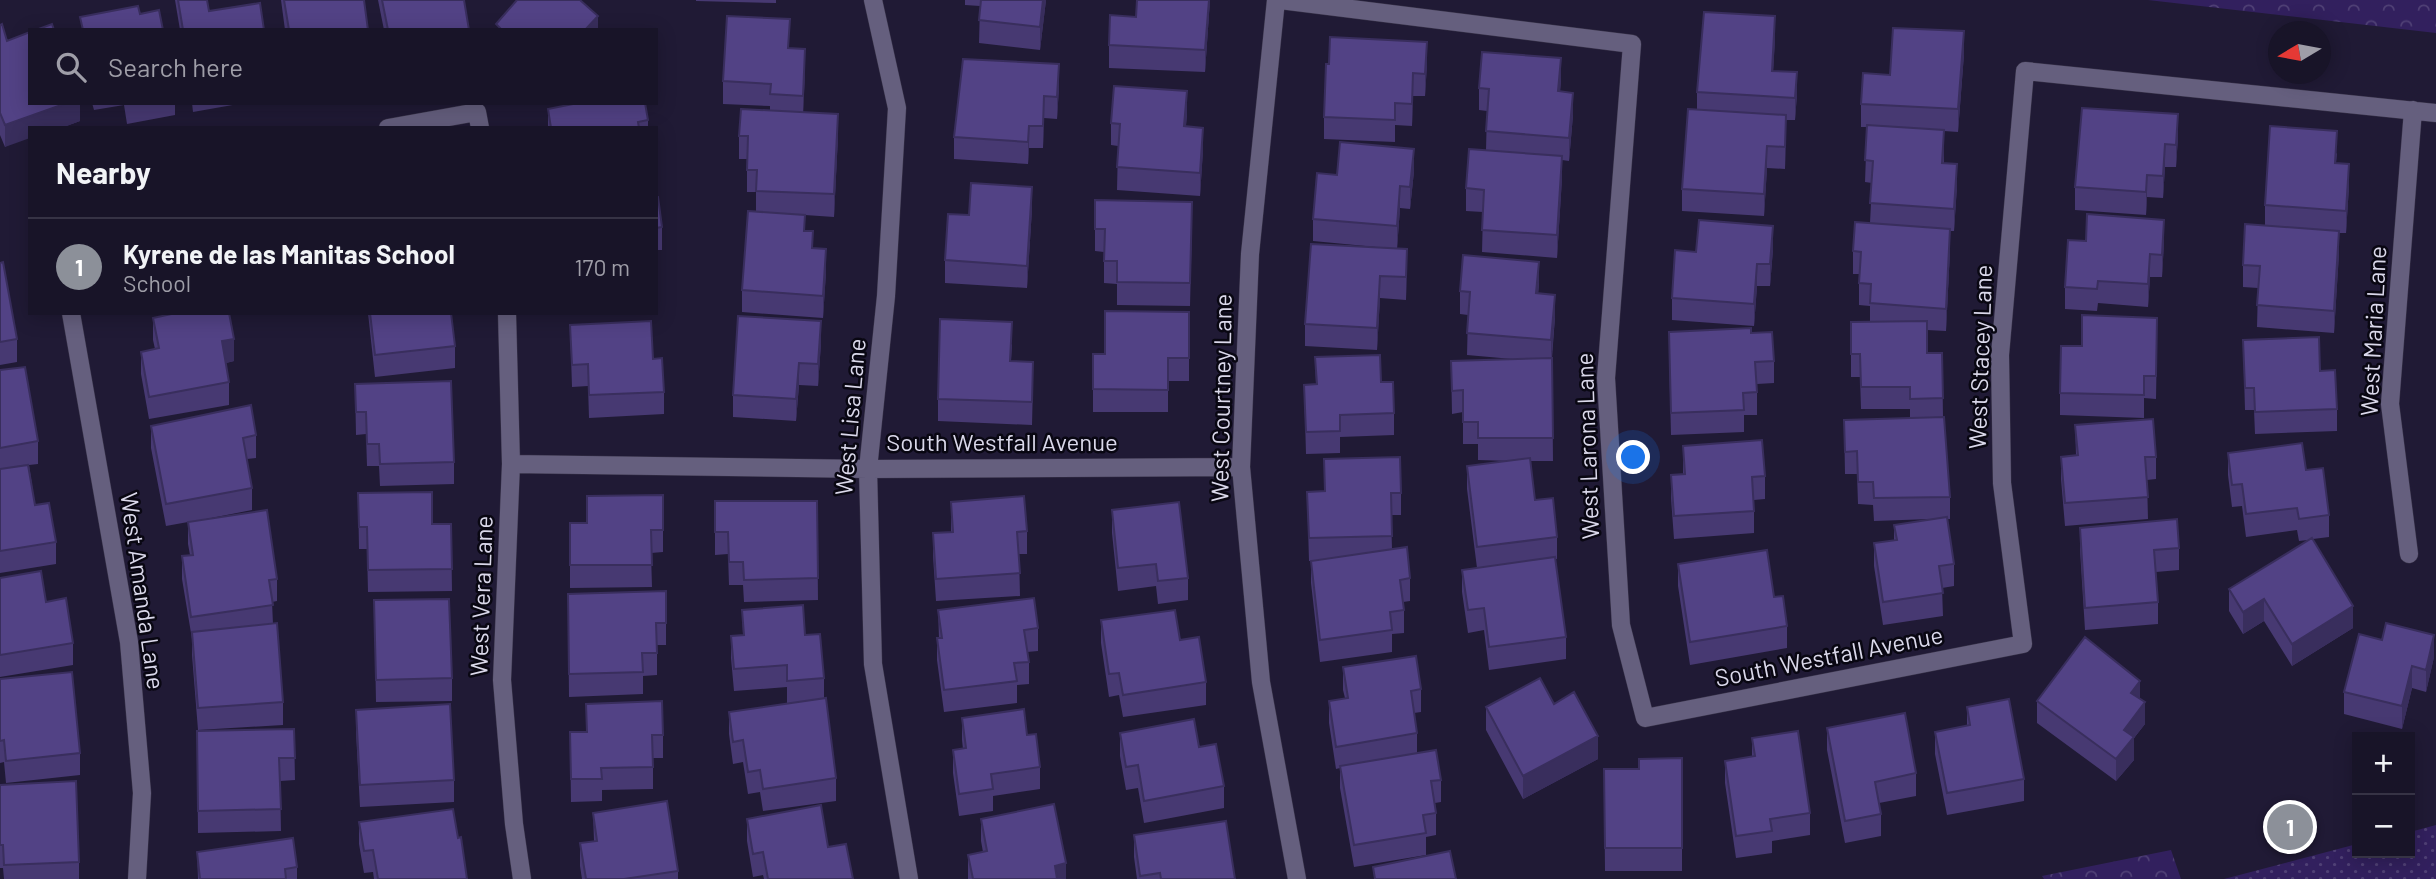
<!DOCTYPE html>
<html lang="en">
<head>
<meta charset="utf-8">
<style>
	body { margin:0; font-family:Barlow,sans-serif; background:#211d30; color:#f1f3f6 }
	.controls { position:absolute; right:21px; bottom:21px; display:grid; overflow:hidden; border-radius:0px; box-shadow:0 4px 18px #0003 }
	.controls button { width:63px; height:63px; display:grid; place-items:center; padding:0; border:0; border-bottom:2px solid #363345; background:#181428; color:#f1f3f6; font:35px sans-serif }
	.compass { position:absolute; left:2268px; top:21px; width:63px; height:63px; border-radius:50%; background:#181428; box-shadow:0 4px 18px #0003; rotate:260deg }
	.you { position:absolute; left:1634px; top:458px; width:24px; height:24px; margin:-18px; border:5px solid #fff; border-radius:50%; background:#1a73e8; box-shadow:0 0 0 10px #1a73e833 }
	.badge { display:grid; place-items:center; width:46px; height:46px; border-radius:50%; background:#8c9099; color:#fff; font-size:23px; font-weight:700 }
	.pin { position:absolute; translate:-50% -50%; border:4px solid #fff; box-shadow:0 2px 7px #0006 }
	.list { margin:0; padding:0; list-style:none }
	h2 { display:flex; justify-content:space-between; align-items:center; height:91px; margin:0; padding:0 28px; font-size:30px }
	h2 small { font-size:23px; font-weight:400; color:#9f9ea8 }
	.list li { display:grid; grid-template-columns:46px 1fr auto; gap:21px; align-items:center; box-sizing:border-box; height:98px; padding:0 28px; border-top:2px solid #363345 }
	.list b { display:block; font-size:26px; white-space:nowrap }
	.list p { margin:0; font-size:23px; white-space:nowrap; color:#9f9ea8 }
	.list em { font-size:23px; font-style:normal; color:#9f9ea8 }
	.icon { flex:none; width:38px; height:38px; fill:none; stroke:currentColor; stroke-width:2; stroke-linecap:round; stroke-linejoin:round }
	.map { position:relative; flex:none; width:2436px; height:879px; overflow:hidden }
	.search { position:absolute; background:#181428; box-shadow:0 4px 18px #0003; left:28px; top:28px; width:630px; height:77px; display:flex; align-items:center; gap:18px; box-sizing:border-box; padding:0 24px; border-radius:0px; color:#9f9ea8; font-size:26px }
	.panel { position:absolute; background:#181428; box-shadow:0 4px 18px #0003; left:28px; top:126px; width:630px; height:189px; border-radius:0px }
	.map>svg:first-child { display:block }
	.grass { fill:url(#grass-dots) }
	.park { fill:url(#park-crowns) }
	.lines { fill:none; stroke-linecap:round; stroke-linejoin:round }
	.street-casing { stroke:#383349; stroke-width:19 }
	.street { stroke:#655f7e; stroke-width:18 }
	.wall { fill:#473972 }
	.shaded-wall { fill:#392e5d }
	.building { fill:#524285; stroke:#392e5d; stroke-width:2 }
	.labels { text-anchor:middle; stroke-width:5; stroke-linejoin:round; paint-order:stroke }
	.street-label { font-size:24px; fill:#dad8ea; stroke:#090712 }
</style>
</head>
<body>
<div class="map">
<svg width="2436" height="879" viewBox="0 0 2436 879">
	<defs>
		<pattern id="grass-dots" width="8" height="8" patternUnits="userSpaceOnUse" patternTransform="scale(1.75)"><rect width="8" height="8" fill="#32205e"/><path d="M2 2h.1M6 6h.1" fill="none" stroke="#4f4075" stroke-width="1.8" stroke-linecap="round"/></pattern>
		<pattern id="park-crowns" width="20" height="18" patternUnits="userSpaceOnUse" patternTransform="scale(1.75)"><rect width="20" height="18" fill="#32205e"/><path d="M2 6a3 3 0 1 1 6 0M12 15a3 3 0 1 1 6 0" fill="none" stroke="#4f4075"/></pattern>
	</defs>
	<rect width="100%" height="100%" fill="#201a35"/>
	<path class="grass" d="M2436,825V879H2224L2357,844V853H2410V832Z"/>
	<path class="park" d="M2148,0H2436V33Z
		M2171,850L2181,879H2044L2042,876Z"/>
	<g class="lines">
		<g class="street-casing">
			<path id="street" d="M873,0L897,108L886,296L868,469L873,664L909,879
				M1276,0L1250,254L1241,467L1261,682L1297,879
				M1280,0L1632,44L1606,378L1621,625L1645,718L2023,644L2002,483L2000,355L2025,71L2436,113
				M388,128L477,112L480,128
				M71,313L129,642L142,793L137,879
				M507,313L511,464L502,680L514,824L522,879
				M511,464L868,469L1241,467
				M2409,554L2390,404L2413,110"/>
		</g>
		<use href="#street" class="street"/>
	</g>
	<path class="wall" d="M175,0H207L209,11L264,30H180Z
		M281,0H364L368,30H285Z
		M378,0H464L469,30H384Z
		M696,0H776V3L696,1Z
		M965,0H1046L1040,50L979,43L980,6L965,5Z
		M1210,0L1205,72L1109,68V45L1136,17Z
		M0,25L7,41L80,103V121L61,128H30L5,147L0,135Z
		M1775,39L1773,71L1797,94L1795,120H1786L1785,169L1767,168L1764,216L1682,211V189L1697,109V92Z
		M789,48L805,71L803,112L838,136L834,217L805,215V231L813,248L826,272L823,318L742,312V290L756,211V192H747V159H739V136L770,111V106L723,104V81Z
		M1964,54L1958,132L1944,131V163L1957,186L1954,231H1950V251L1946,331L1927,330V353H1942L1943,417L1950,497V519H1947L1954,564V586L1942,588L1943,616L1883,625L1874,566V543L1894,540V525L1931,519L1874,521L1873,505L1858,504L1857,474H1845L1844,420L1910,418V409H1861L1860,377H1851V322H1870V306L1859,305V274H1853V251L1870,223L1872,183L1865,182L1867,127H1861V104L1890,75Z
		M1427,64L1425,96H1413L1412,126L1395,125V142L1324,139V117Z
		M1561,80L1560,92L1573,115L1569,161L1562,160V178L1557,258L1482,252L1483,212L1466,211V188L1486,150L1487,111L1479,110V88Z
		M1059,87L1057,119L1044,118L1043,148H1029L1028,164L954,159V137Z
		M92,103H175V115L127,124L124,105L94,110Z
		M192,103H244L193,112Z
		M548,109L648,120V128H548Z
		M1187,113L1186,126L1203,150L1200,196L1117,190L1118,146L1111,145V123Z
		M2178,137L2176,167H2165L2163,198L2147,197L2146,215L2075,210V187Z
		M2337,153L2336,163L2349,186L2346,233H2339V253L2334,333L2257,327L2258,288L2243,287V265L2265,225V205Z
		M1414,171L1410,209L1400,208L1397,249L1313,241V219L1337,175Z
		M656,197L662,227V250H656Z
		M1095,200L1192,224L1190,306L1117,305V284L1104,283V252L1095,251Z
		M1032,209L1027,288L945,283V260L969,215Z
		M2086,241L2164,242L2162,277H2150L2148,307L2098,303L2097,311L2065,309V287Z
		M1407,249L1406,300L1380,298L1377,350L1305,346V324Z
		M1773,249L1770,286H1757L1754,326L1672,320V298L1696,252Z
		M0,263L17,339V362L0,365Z
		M1539,284L1538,294L1555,317L1552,358L1553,461H1530L1535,500L1557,537V559H1555L1566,637V659L1489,670L1484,630L1468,633L1462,592V570L1477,568L1467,489V466L1511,461L1478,460V444H1463V412L1452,414L1451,361L1512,359L1467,355L1468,315L1460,314V291Z
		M1189,312V381H1168V412H1093V354H1105Z
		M368,313H451L455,346V368L375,377Z
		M153,318L234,361L226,363L229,382V405L149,419L141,374V352L155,349L153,340Z
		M570,325L653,359L664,392V414L589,418L588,386L572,387Z
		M1751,333L1774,361V383L1757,384V415H1744V432L1671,435L1669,355Z
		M2157,340L2156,399L2144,398V418L2060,415V393L2082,346Z
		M2243,340L2320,371L2337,409V431L2255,434L2254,410H2245Z
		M821,343L818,386L799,385L796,421L733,417V395Z
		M1012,344L1011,361L1033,384L1032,425L938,421V399Z
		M1315,357L1381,382L1394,413V435L1340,437V453L1306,454L1304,385H1316Z
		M0,370L38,441V464L29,465L35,505L56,542V564L0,573Z
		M355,384L454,462V484L380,486L379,466H367L366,434L356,435Z
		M2075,425L2156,457V479L2147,480L2148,519L2065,526L2061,479V457L2076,455Z
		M151,426L256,435V458L247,459L252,488V510L196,521L277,579V601L272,602L273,624L283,702V725L198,730L192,655V639L182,579V556L190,555L188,544V522L166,526L151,448Z
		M1683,446L1765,476V499L1754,500V533L1674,539L1671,498V475L1683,474Z
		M2228,453L2306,470L2329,515V537L2313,539L2353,628L2292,666L2264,621L2243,634L2229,611V589L2308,540L2299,541L2297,530L2246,537L2242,506L2232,507L2228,475Z
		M1324,459L1401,493V515H1391L1392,549L1410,578V601L1403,602L1404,610V633L1392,634V652L1320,662L1311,583V561H1309L1307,492L1324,491Z
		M358,493L432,524H451L452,591L368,592L367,549H359Z
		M663,495V552L651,553L652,587L570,588V523H587Z
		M715,501H817L818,600L744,602L743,585H729L728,554L715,555Z
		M951,502L1027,531V554H1019L1020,596L936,601L933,556V533L951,532Z
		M1112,510L1188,578V600L1158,604L1156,586L1118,591L1112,533Z
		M2080,528L2179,548V570L2156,572L2158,602V624L2085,630L2080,550Z
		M1678,564L1774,597L1787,626V648L1690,665L1678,586Z
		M0,578L46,602L73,643V665L0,677Z
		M666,591V645H657V675L643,676V694L569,697L568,594Z
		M374,600L452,678V701L376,702Z
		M742,610L805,635L824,678V698L836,778V801L763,811L760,792L748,794L743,762L733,764L729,734V712L787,704V687L734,691L731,658V636L743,635Z
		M938,610L1038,628V651L1027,652L1029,662V684L1017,685V703L944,712L937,660V638H939Z
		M1101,620L1180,640L1206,682V705L1123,717L1119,695L1109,697L1101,643Z
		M2434,657L2426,692L2412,688L2402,729L2344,714V692Z
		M1343,667L1421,689V712L1414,713L1417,733V753L1441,780V802L1435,803L1436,813V835L1426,837V855L1354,867L1340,788V768L1336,769L1329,723V701L1345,698L1343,690Z
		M0,679L80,753V775L6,783L4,762L0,763Z
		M2037,701L2145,724L2134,738V760L2116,781L2037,723Z
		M1554,704L1598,759L1523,799L1486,730V707Z
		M1967,707L2024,779V801L1947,815L1935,754V732L1967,726Z
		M356,710L454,780V802L360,807L356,732Z
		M962,718L1027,735L1040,767V789L993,796V811L959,816L953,773V750L963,749L962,740Z
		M1827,728L1916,773V796L1879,803L1881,814V836L1845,843L1827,750Z
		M294,729L295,780L280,781L281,831L198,833L197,731Z
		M570,732L663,735V758H653V789L602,790V801L571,802Z
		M1120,733L1199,747L1224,786V808L1144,823L1138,788L1126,790L1120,756Z
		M1752,738L1810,813V835L1772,841V853L1736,858L1725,783V761L1752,757Z
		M1682,758V871H1605L1604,769H1639Z
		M0,785L79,862V879H4L3,868H0Z
		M593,813L678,871V879H582L580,866V843L594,841Z
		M747,819L828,847L853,879H764L763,875L753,877L747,841Z
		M981,819L1066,879H968V855L983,852L981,841Z
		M359,822L458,838L467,879H374L373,872L364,873L359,844Z
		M1134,835L1235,879H1137L1134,857Z
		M197,852L297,867V879H198Z"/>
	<path class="shaded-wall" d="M1043,0H1046L1040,50V27Z
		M1209,0H1210L1205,72V50Z
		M598,16V30H585Z
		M1775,16V39L1772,93V71Z
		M1964,31V54L1958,132V109Z
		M1427,42V64L1425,96V74Z
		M805,49V71L803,118V96Z
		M1561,58V80L1558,114V91Z
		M1059,64V87L1057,119V97Z
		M1797,72V94L1795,120V98Z
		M1413,73V96L1412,126V104Z
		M1187,91V113L1184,148V126Z
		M1573,93V115L1569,161V138Z
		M1044,96V118L1043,148V126Z
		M67,103H80V121L61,128H30V138L5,147V125Z
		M838,114V136L834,217V194Z
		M2178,114V137L2176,167V145Z
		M1786,115V137L1785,169V147Z
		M1029,126V148L1028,164V142Z
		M1203,128V150L1200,196V173Z
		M1944,130V152L1942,185V163Z
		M2165,144V167L2163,198V176Z
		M1767,146V168L1764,216V194Z
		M1414,149V171L1410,209V187Z
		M1562,156V178L1557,258V235Z
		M1957,164V186L1954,231V209Z
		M2349,164V186L2346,233V211Z
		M2147,175V197L2146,215V192Z
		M1400,186V208L1397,249V226Z
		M1032,187V209L1027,288V266Z
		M2164,220V242L2162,277V255Z
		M1773,226V249L1770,286V264Z
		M1950,229V251L1946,331V309Z
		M2339,231V253L2334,333V311Z
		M826,249V272L823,318V296Z
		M1407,249V272L1406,300V277Z
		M2150,254V277L2148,307V284Z
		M1539,262V284L1536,316V293Z
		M1757,264V286L1754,326V304Z
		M1380,276V298L1377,350V328Z
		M1555,295V317L1551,363V340Z
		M821,321V343L818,386V364Z
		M234,339V361L222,364V341Z
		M799,363V385L796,421V399Z
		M2264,599V621L2243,634V612Z
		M2353,606V628L2292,666V644Z
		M2434,635V657L2426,692V670Z
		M2412,666V688L2402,729V706Z
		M2140,681V703L2131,693Z
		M2145,702V724L2134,738V760L2116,781V759L2124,730Z
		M1598,736V759L1523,799V776Z
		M1066,863V879H1055V866Z"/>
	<path class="building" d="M178,0H207L209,11L260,3L264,30H183Z
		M284,0H364L368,30H289Z
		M382,0H464L469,30H388Z
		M517,0H580L598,16L585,30H502L496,24Z
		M981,0H1043L1040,27L979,20Z
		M1137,0H1209L1205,50L1109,45L1110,15L1136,17Z
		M138,6L140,14L159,10L163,30H83L80,17Z
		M1704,12L1775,16L1772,71L1797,72L1795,98L1697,92Z
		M727,16L790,19L788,48L805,49L803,96L770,94L771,84L723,81Z
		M2,24L7,41L30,32V103H67L5,125L0,113V25Z
		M52,24L54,30H36Z
		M1893,28L1964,31L1958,109L1861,104L1863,73L1890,75Z
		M1330,37L1427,42L1425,74L1413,73L1412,104L1395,103V120L1324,117L1326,64H1329Z
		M1482,52L1561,58L1558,91L1573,93L1569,138L1486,131L1489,89L1479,88Z
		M963,59L1059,64L1057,97L1044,96L1043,126H1029L1028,142L954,137Z
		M1114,86L1187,91L1184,126L1203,128L1200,173L1117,167L1120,124L1111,123Z
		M578,103H645L648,120L638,122L639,128H551L548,109Z
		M2082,108L2178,114L2176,145L2165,144L2163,176L2147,175L2146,192L2075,187Z
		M741,109L838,114L834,194L756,191L757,170H747L748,136H739Z
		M1688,109L1786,115L1785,147L1767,146L1764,194L1682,189Z
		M1867,125L1944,130L1942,163L1957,164L1954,209L1870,203L1873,161L1865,160Z
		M2270,126L2337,131L2335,163L2349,164L2346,211L2265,205Z
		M1340,142L1414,149L1410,187L1400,186L1397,226L1313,219L1317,173L1337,175Z
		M1469,149L1562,156L1557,235L1482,230L1484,190L1466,188Z
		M971,183L1032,187L1027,266L945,260L948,214L969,215Z
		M656,197H658L662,227L656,228Z
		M1095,200L1192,202L1190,283L1117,282V261H1104L1105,229H1095Z
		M748,211L805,215L804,231H813L812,248L826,249L823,296L742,290Z
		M2087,214L2164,220L2162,255L2150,254L2148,284L2098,281L2097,289L2065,287L2068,240L2086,241Z
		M1699,220L1773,226L1770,264H1757L1754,304L1672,298L1675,250L1696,252Z
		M1855,222L1950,229L1946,309L1870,303L1871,284L1859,283L1861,252L1853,251Z
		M2245,224L2339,231L2334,311L2257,305L2260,266L2243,265Z
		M1311,244L1407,249L1406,277L1380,276L1377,328L1305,324Z
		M1463,255L1539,262L1536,293L1555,295L1551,340L1467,333L1470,292L1460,291Z
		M3,262L17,339L0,342V263Z
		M1105,311L1189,312V358H1168V390L1093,389V354H1105Z
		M176,313H229L234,339L222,341L229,382L149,397L141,352L159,348L153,318Z
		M370,313H451L455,346L375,355Z
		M2082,315L2157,318L2156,376H2144V395L2060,393L2061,346H2082Z
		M738,316L821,321L818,364L799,363L796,399L733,395Z
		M940,319L1012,322L1010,361L1033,362L1032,402L938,399Z
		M651,321L653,359L662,358L664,392L589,395L588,364L572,365L570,325Z
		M1927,321V353H1942L1943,398L1910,399V387H1861L1860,354H1851V322Z
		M1751,328V333L1772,332L1774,361L1755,362L1757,392L1743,393L1744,410L1671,413L1669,332Z
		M2319,337L2320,371L2335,370L2337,409L2255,412L2254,388H2245L2243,340Z
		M1380,355L1381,382H1393L1394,413L1340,415V431L1306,432L1304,385L1317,384L1315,357Z
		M1552,358L1553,438H1478V422H1463V390L1452,391L1451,361Z
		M25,367L38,441L0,448V370Z
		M451,381L454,462L380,464L379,444H367L366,412H356L355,384Z
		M251,405L256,435L243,438L252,488L166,504L151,426Z
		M1944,417L1950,497L1874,498L1873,482H1858L1857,451L1845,452L1844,420Z
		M2153,419L2156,457H2145L2148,497L2065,503L2061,457L2078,455L2075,425Z
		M1762,440L1765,476L1752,477L1754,511L1674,516L1671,475L1685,474L1683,446Z
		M2302,443L2306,470L2323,468L2329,515L2299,519L2297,508L2246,514L2242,484L2232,485L2228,453Z
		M1400,457L1401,493H1391L1392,536L1309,538L1307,492L1325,491L1324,459Z
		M1530,458L1535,500L1553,498L1557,537L1477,547L1467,466Z
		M28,465L35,505L49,503L56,542L0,551V469Z
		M432,492V524H451L452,569L368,570L367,527H359L358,493Z
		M663,495V530H651L652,565H570V523H587V496Z
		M1024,496L1027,531L1017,532L1020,573L936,579L933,533L953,532L951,502Z
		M715,501H817L818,578L744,580L743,562H729L728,532H715Z
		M1179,502L1188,578L1158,581L1156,564L1118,568L1112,510Z
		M267,510L277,579L269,580L273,605L191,617L182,556L193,555L188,522Z
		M1947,517L1954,564L1939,566L1943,593L1883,602L1874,543L1897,540L1894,525Z
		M2177,519L2179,548L2154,550L2158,602L2085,608L2080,528Z
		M2312,538L2353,606L2292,644L2264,599L2243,612L2229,589Z
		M1407,547L1410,578L1400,580L1404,610L1390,612L1392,630L1320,640L1311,561Z
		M1767,550L1774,597L1783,596L1787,626L1690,642L1678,564Z
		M1555,557L1566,637L1489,647L1484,608L1468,610L1462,570Z
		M41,571L46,602L66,598L73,643L0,655V578Z
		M666,591V623H656L657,653H642L643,672L569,674L568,594Z
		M1034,598L1038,628L1024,630L1029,662L1014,663L1017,681L944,690L937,638H942L938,610Z
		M449,599L452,678L376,680L374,600Z
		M803,605L805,635L820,634L824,678L787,681V665L734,669L731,636L744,635L742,610Z
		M1175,610L1180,640L1199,637L1206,682L1123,695L1119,673L1109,674L1101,620Z
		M277,623L283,702L198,708L192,632Z
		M2386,623L2434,635L2426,670L2412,666L2402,706L2344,692L2359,634L2382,640Z
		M2085,637L2140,681L2131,693L2145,702L2124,730L2134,737L2116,759L2037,701Z
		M1416,656L1421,689L1411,691L1417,733L1336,747L1329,701L1348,698L1343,667Z
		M72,672L80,753L6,761L4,740L0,741V679Z
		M1540,678L1554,704L1574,692L1598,736L1523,776L1486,707Z
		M826,698L836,778L763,789L760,770L748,772L743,740L733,742L729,712Z
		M2009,699L2024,779L1947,793L1935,732L1970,725L1967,707Z
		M662,701L663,735H652L653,767L601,768L602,779H571L570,732H587L586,704Z
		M450,704L454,780L360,785L356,710Z
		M1024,709L1027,735L1036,734L1040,767L991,774L993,789L959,794L953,750L966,748L962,718Z
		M1905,713L1916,773L1875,782L1881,814L1845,821L1827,728Z
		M1194,719L1199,747L1216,744L1224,786L1144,801L1138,765L1126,767L1120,733Z
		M294,729L295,758H279L281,809L198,811L197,731Z
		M1798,731L1810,813L1770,819L1772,831L1736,836L1725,761L1755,756L1752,738Z
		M1436,750L1441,780L1431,781L1436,813L1423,815L1426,833L1354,845L1340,766Z
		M1682,758V848H1605L1604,769H1639V759Z
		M76,781L79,862L4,865L3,845H0V785Z
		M667,801L678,871L624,879H586L580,843L597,841L593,813Z
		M1054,804L1066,863L1055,866L1057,879H973L968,855L987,851L981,819Z
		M821,805L828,847L846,844L853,879H768L763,852L753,854L747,819Z
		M453,809L458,838L461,837L467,879H378L373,850L364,851L359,822Z
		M1226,821L1235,879H1161L1160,873L1140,876L1134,835Z
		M293,838L297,867L285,869L286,879H200L197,852Z
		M1450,851L1456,879H1375L1373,867Z"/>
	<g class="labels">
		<g class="street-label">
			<text transform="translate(2374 331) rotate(-87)" y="8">West Maria Lane</text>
			<text transform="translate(1981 357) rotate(-88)" y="8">West Stacey Lane</text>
			<text transform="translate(1222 398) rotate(-89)" y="8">West Courtney Lane</text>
			<text transform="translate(851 417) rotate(-85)" y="8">West Lisa Lane</text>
			<text x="1002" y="451">South Westfall Avenue</text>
			<text transform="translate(1588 446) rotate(-92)" y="8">West Larona Lane</text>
			<text transform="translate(142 591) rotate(82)" y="8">West Amanda Lane</text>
			<text transform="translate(482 596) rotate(-88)" y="8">West Vera Lane</text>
			<text transform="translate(1829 657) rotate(-11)" y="8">South Westfall Avenue</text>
		</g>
	</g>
</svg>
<div class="controls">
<button>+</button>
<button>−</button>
</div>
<svg class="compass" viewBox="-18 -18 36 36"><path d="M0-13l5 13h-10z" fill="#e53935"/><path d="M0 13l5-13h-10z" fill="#9f9ea8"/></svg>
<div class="you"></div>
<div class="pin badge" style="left:2290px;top:827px">1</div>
<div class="search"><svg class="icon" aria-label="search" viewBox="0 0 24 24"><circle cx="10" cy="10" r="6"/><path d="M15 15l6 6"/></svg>Search here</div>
<section class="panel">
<h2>Nearby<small></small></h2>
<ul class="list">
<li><span class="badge">1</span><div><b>Kyrene de las Manitas School</b><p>School</p></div><em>170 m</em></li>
</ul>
</section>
</div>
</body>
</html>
